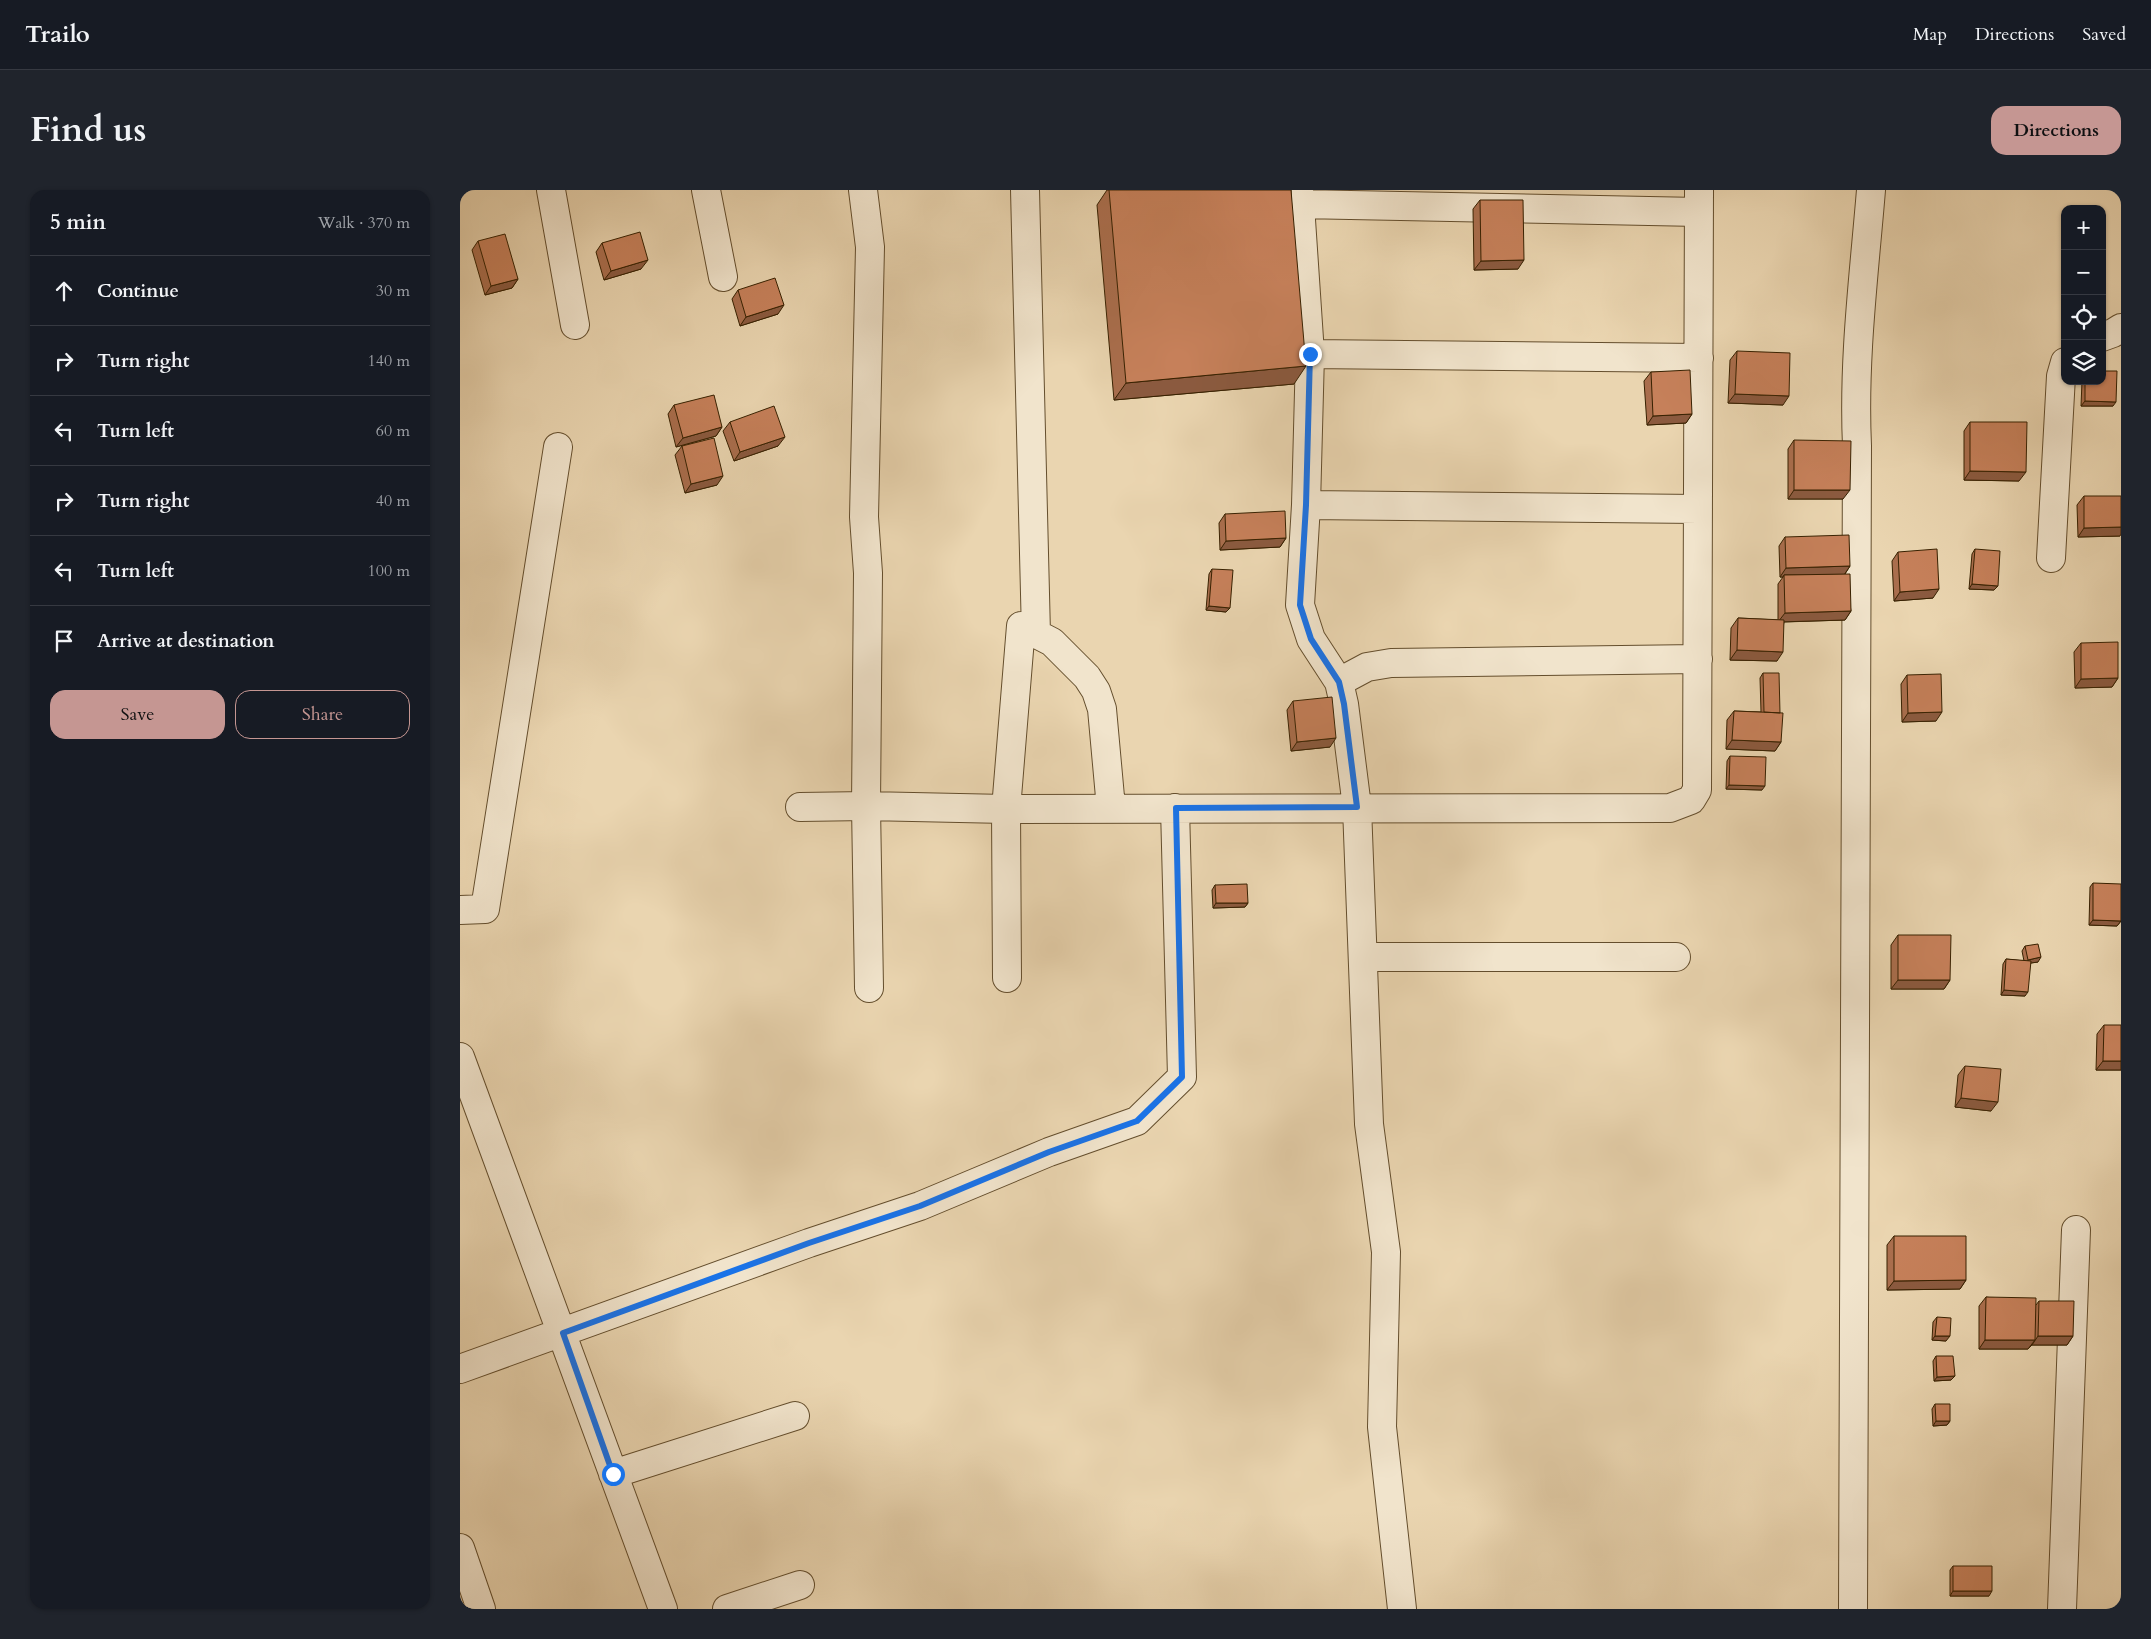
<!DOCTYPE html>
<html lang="en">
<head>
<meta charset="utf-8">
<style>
	body { margin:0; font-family:Cardo,serif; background:#20242c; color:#f1f3f6 }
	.controls { position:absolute; right:15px; top:15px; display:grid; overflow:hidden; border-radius:10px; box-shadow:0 1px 4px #0004 }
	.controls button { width:45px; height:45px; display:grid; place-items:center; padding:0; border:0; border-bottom:1px solid #363941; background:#171b24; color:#f1f3f6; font:25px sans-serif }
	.stop { position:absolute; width:15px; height:15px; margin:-11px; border:4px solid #1a73e8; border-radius:50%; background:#fff }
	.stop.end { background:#1a73e8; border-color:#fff; box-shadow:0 1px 5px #0008 }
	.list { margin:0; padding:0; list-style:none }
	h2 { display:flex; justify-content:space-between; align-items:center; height:65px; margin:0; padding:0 20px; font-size:21px }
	h2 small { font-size:16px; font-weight:400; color:#9ea1a6 }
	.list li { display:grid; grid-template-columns:32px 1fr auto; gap:15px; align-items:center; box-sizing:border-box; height:70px; padding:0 20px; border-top:1px solid #363941 }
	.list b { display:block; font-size:19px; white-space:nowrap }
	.list em { font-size:16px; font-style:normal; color:#9ea1a6 }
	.actions { display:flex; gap:10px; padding:15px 20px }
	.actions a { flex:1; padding:11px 0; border:1px solid #c59692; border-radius:15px; text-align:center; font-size:18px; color:#c59692 }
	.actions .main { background:#c59692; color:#111 }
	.icon { flex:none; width:28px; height:28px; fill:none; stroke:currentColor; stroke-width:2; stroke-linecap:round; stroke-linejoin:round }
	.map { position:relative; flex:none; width:1661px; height:1419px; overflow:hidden; border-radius:15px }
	header { display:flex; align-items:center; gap:30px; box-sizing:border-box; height:70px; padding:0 25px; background:#171b24; border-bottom:1px solid #363941 }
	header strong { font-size:24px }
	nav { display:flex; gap:28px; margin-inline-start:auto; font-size:18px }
	.intro { display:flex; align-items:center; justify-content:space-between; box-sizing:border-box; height:120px; padding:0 30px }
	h1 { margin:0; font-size:35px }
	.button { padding:12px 22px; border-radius:15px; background:#c59692; color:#111; font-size:18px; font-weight:700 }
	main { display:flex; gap:30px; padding:0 30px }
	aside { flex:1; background:#171b24; border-radius:15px; box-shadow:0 1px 4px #0004 }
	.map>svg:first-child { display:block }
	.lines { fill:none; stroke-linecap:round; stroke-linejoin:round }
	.minor-casing { stroke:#644e2d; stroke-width:30 }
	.minor { stroke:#f1e4cc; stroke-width:28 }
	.wall { fill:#aa6e4d; stroke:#372101 }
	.shaded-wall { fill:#8b5a3f; stroke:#372101 }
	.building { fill:#c6805a; stroke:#372101 }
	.route { stroke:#1a73e8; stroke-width:6 }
</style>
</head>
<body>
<header>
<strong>Trailo</strong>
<nav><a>Map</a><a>Directions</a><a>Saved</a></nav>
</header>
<div class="intro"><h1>Find us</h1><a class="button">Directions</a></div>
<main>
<aside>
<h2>5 min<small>Walk · 370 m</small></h2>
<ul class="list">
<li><svg class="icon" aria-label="ahead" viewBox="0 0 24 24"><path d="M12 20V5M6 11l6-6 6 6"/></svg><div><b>Continue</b></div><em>30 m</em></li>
<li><svg class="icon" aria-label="right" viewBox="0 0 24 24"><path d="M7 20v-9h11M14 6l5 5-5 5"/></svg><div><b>Turn right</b></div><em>140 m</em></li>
<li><svg class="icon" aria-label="left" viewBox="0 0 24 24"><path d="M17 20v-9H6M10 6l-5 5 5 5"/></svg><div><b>Turn left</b></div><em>60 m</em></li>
<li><svg class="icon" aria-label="right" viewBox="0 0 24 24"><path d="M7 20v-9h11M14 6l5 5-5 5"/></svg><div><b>Turn right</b></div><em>40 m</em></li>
<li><svg class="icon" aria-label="left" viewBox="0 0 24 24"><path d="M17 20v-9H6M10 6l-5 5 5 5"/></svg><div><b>Turn left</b></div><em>100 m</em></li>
<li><svg class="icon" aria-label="arrive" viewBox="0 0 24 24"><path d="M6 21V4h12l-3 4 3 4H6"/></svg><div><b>Arrive at destination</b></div></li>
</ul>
<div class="actions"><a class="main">Save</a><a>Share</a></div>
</aside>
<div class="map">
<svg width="1661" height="1419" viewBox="0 0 1661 1419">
	<rect width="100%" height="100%" fill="#ead5b0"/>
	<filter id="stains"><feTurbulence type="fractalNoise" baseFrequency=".004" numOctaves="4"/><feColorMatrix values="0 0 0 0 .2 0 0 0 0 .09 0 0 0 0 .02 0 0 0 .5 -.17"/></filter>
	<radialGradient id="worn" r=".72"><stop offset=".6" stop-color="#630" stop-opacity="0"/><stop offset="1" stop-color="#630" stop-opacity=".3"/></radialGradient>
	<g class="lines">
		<g class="minor-casing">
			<path id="minor" d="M91,0L115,135
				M246,0L263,87
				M403,0L410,57L404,327L408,383L406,616L546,619L1210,618L1231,610L1237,600L1239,0
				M565,0L576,444
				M839,0L850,164L846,315L840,415L851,449L879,492L884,514L897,617L909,934L926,1062L922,1237L942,1419
				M840,14L1239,22
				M1642,147L1653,143L1661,138
				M850,164L1239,168
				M846,315L1238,319
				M1591,368L1601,186L1605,172
				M879,492L907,477L931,473L1238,469
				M340,617L406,616L409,798
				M0,720L25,719L98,257
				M904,767H1216
				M547,788L546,619L561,436L592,452L627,487L636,501L642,519L651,618
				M0,867L203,1419
				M0,1179L349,1053L460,1016L589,962L677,931L722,887L715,618
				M153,1284L335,1226
				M0,1358L21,1419
				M267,1419L340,1395
				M1393,1419L1397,256C1393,170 1404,85 1411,0
				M1602,1419L1616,1040"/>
		</g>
		<use href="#minor" class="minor"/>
	</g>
	<path class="wall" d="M647,0H831L834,194L654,210L637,15Z
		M1020,10L1058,79L1014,80L1013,19Z
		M18,51L58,89L52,98L25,105L12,60Z
		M142,53L181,79L144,90L136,62Z
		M278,100L318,124L280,136L272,109Z
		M1277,161L1323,215L1268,213L1270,170Z
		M1191,182L1232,224L1226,233L1187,235L1184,191Z
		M1622,191H1642L1653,216H1621Z
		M214,215L262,237L256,246L216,257L208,224Z
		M270,232L318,256L274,271L263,241Z
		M1510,232L1559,291L1504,290V241Z
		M1334,250L1383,309H1328V259Z
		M222,256L257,295L225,303L215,265Z
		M1624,306L1660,346L1618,347L1617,315Z
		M765,324L826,348L820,357L760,360L759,333Z
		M1325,347L1390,376L1385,384L1391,421L1385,430L1324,432L1317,471L1270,470L1271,438L1278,428L1318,430V394L1323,387H1320L1319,356Z
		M1515,359L1534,400L1509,399L1512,364Z
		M1438,362L1473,408L1434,411L1432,371Z
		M752,379L766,422L746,420L749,384Z
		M1621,453L1658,488L1652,497L1615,498L1614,462Z
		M1303,483L1321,552L1315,561L1266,559L1267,530L1274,521L1301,522L1300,488Z
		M1447,485L1476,531L1442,532L1441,494Z
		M833,511L870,557L831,561L827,520Z
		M1270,566L1302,600L1266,599L1267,571Z
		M1633,693L1661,731L1657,736L1629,735L1630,697Z
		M755,695L788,713L785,717L753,718L752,700Z
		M1438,745L1490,790L1484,799H1431V755Z
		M1565,756L1578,772L1570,773L1565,806L1541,805L1543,774L1546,769L1564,771L1562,761Z
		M1644,835L1661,880H1636L1637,844Z
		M1505,876L1531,921L1495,917L1498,885Z
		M1434,1046L1506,1090L1500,1099L1427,1100V1055Z
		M1526,1107L1576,1115L1579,1111L1613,1146L1607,1155H1572L1568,1159H1519V1116Z
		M1477,1127L1486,1151L1472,1150L1473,1132Z
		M1476,1166L1495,1186L1491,1190L1474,1191L1473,1171Z
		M1475,1214L1490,1231L1487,1235L1473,1236L1472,1219Z
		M1493,1376L1529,1406H1490V1380Z"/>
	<path class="shaded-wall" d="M188,70L181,79L144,90L151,81Z
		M1064,70L1058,79L1014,80L1021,71Z
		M58,89L52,98L25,105L31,96Z
		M324,115L318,124L280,136L286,127Z
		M846,176L834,194L654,210L666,193Z
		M1275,204L1329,206L1323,215L1268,213Z
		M1625,211L1656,212L1653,216H1621Z
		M1232,224L1226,233L1187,235L1193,226Z
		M262,237L256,246L216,257L223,248Z
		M325,247L318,256L274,271L280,262Z
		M1510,281L1566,282L1559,291L1504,290Z
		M263,286L257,295L225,303L231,294Z
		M1334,300H1390L1383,309H1328Z
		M1661,337V344L1660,346L1618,347L1624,338Z
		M826,348L820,357L760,360L766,351Z
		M1390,376L1384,385H1324L1323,387H1320L1326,378Z
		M1512,394L1538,396L1534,400L1509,399Z
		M1479,399L1473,408L1434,411L1440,402Z
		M749,416L770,418L766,422L746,420Z
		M1391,421L1385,430L1318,432L1325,423Z
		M1277,460L1323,462L1317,471L1270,470Z
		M1658,488L1652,497L1615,498L1621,489Z
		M1482,522L1476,531L1442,532L1448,523Z
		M876,548L870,557L831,561L837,552Z
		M1272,550L1321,552L1315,561L1266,559Z
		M1269,595L1305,596L1302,600L1266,599Z
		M756,713H788L785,717L753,718Z
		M1633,730L1661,731L1657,736L1629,735Z
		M1581,767L1578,772L1565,774L1568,770Z
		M1438,790H1490L1484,799H1431Z
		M1544,800L1568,802L1565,806L1541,805Z
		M1643,871H1661V880H1636Z
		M1501,908L1538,912L1531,921L1495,917Z
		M1506,1090L1500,1099L1427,1100L1434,1091Z
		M1475,1146H1490L1486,1151L1472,1150Z
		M1578,1146H1613L1607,1155H1572Z
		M1525,1150H1575L1568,1159H1519Z
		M1495,1186L1491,1190L1474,1191L1477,1187Z
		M1476,1231H1490L1487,1235L1473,1236Z
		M1493,1401H1532L1529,1406H1490Z"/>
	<path class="building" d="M649,0H831L846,176L666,193Z
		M1020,10H1063L1064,70L1021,71Z
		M180,42L188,70L151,81L142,53Z
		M45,44L58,89L31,96L18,51Z
		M315,88L324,115L286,127L278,100Z
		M1277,161L1330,163L1329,206L1275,204Z
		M1230,180L1232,224L1193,226L1191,182Z
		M1642,181H1657L1656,212L1625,211V191H1642Z
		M254,205L262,237L223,248L214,215Z
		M314,216L325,247L280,262L270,232Z
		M1510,232H1567L1566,282L1510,281Z
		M254,248L263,286L231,294L222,256Z
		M1334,250L1391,251L1390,300H1334Z
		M1624,306H1661V337L1624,338Z
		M825,321L826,348L766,351L765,324Z
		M1389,345L1390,376L1326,378L1325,347Z
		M1477,359L1479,399L1440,402L1438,362Z
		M1515,359L1540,361L1538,396L1512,394Z
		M752,379L773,380L770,418L749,416Z
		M1390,384L1391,421L1325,423L1324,385Z
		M1278,428L1324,430L1323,462L1277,460Z
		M1658,452V488L1621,489V453Z
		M1303,483H1319L1320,523L1304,522Z
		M1481,484L1482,522L1448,523L1447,485Z
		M872,507L876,548L837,552L833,511Z
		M1274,521L1323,523L1321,552L1272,550Z
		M1270,566L1306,567L1305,596L1269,595Z
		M1633,693L1661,694V731L1633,730Z
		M787,694L788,713H756L755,695Z
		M1438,745H1491L1490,790H1438Z
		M1578,754L1581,767L1568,770L1565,756Z
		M1546,769L1571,771L1568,802L1544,800Z
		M1644,835H1661V871H1643Z
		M1505,876L1541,879L1538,912L1501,908Z
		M1434,1046H1506V1090L1434,1091Z
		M1526,1107L1576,1108L1575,1150H1525Z
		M1579,1111H1614L1613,1146H1578Z
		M1477,1127L1491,1128L1490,1146H1475Z
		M1476,1166H1493L1495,1186L1477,1187Z
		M1475,1214H1490V1231H1476Z
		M1493,1376H1532V1401H1493Z"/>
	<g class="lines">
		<path class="route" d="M153,1284L103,1143L349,1053L460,1016L589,962L677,931L722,887L716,618L897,617L884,514L879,492L851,449L840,415L846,315L850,164"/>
	</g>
	<rect width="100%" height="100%" filter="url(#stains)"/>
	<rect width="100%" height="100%" fill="url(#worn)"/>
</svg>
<div class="controls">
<button>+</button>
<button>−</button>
<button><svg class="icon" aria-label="locate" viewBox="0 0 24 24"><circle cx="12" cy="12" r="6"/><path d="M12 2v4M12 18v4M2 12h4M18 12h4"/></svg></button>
<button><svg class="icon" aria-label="layers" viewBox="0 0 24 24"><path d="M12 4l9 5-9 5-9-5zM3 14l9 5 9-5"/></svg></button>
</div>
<div class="stop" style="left:153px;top:1284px"></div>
<div class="stop end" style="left:850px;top:164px"></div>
</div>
</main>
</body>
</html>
